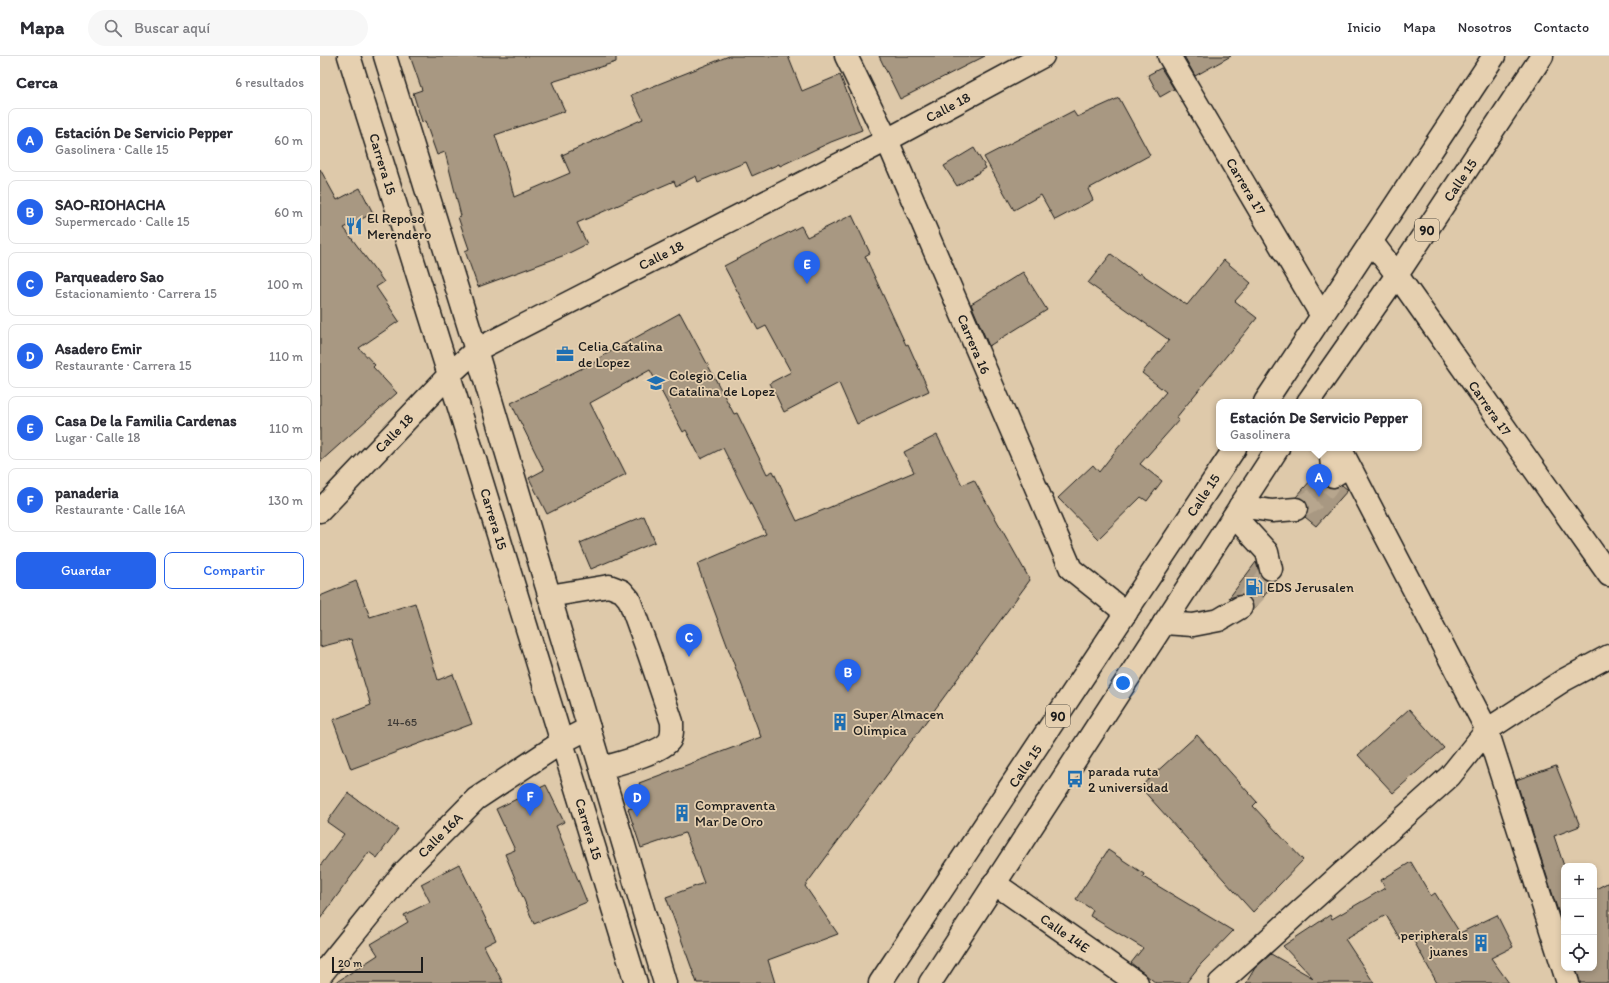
<!DOCTYPE html>
<html lang="es">
<head>
<meta charset="utf-8">
<style>
	body { margin:0; font-family:Itim,sans-serif; background:#f7f7f7; color:#2b2b33 }
	.controls { position:absolute; right:12px; bottom:12px; display:grid; overflow:hidden; border-radius:8px; box-shadow:0 2px 6px #0003 }
	.controls button { width:36px; height:36px; display:grid; place-items:center; padding:0; border:0; border-bottom:1px solid #e1e1e2; background:#fff; color:#2b2b33; font:20px sans-serif }
	.scale { position:absolute; left:12px; bottom:10px; width:91px; box-sizing:border-box; padding-left:4px; border:2px solid #1c1c1c; border-top:0; font-size:11px; line-height:14px; white-space:nowrap; color:#1c1c1c; -webkit-text-stroke:3px #e6d0b0; paint-order:stroke }
	.you { position:absolute; left:803px; top:627px; width:14px; height:14px; margin:-10px; border:3px solid #fff; border-radius:50%; background:#1a73e8; box-shadow:0 0 0 6px #1a73e833 }
	.badge { display:grid; place-items:center; width:26px; height:26px; border-radius:50%; background:#2563eb; color:#fff; font-size:13px; font-weight:700 }
	.pin { position:absolute; translate:-50% -33px; filter:drop-shadow(0 1px 2px #0008) }
	.pin::after { content:''; position:absolute; top:21px; width:14px; height:12px; background:inherit; clip-path:polygon(0 0,100% 0,50% 100%) }
	.popup { position:absolute; left:896px; top:343px; width:206px; height:52px; box-sizing:border-box; display:grid; place-content:center; border-radius:8px; background:#fff; filter:drop-shadow(0 1px 3px #0005); font-size:13px; white-space:nowrap; color:#7c7c81 }
	.popup b { font-size:15px; color:#2b2b33 }
	.popup::after { content:''; position:absolute; left:50%; top:100%; margin-left:-8px; border:8px solid transparent; border-top-color:#fff }
	.list { margin:0; padding:0; list-style:none }
	h2 { display:flex; justify-content:space-between; align-items:center; height:52px; margin:0; padding:0 16px; font-size:17px }
	h2 small { font-size:13px; font-weight:400; color:#7c7c81 }
	.list li { display:grid; grid-template-columns:26px 1fr auto; gap:12px; align-items:center; box-sizing:border-box; height:64px; margin:0 8px 8px; padding:0 8px; border:1px solid #e1e1e2; border-radius:8px }
	.list b { display:block; font-size:15px; white-space:nowrap }
	.list p { margin:0; font-size:13px; white-space:nowrap; color:#7c7c81 }
	.list em { font-size:13px; font-style:normal; color:#7c7c81 }
	.actions { display:flex; gap:8px; padding:12px 16px }
	.actions a { flex:1; padding:9px 0; border:1px solid #2563eb; border-radius:8px; text-align:center; font-size:14px; color:#2563eb }
	.actions .main { background:#2563eb; color:#fff }
	.icon { flex:none; width:22px; height:22px; fill:none; stroke:currentColor; stroke-width:2; stroke-linecap:round; stroke-linejoin:round }
	.map { position:relative; flex:none; width:1289px; height:927px; overflow:hidden }
	header { display:flex; align-items:center; gap:24px; box-sizing:border-box; height:56px; padding:0 20px; background:#fff; border-bottom:1px solid #e1e1e2 }
	header strong { font-size:19px }
	nav { display:flex; gap:22px; margin-inline-start:auto; font-size:14px }
	.search { width:280px; height:36px; background:#f7f7f7; display:flex; align-items:center; gap:10px; box-sizing:border-box; padding:0 14px; border-radius:22px; color:#7c7c81; font-size:15px }
	main { display:flex }
	aside { flex:1; background:#fff }
	.map>svg:first-child { display:block }
	.building { fill:#a89882; stroke:#1c1c1c }
	.lines { fill:none; stroke-linecap:round; stroke-linejoin:round }
	.minor-tunnel { stroke:#b7a68e; stroke-width:22; stroke-dasharray:22 11; stroke-linecap:butt }
	.minor-casing { stroke:#1c1c1c; stroke-width:25 }
	.major-casing { stroke:#1c1c1c; stroke-width:25 }
	.highway-casing { stroke:#1c1c1c; stroke-width:25 }
	.minor { stroke:#e6d0b0; stroke-width:22 }
	.major { stroke:#e6d0b0; stroke-width:22 }
	.highway { stroke:#e6d0b0; stroke-width:22 }
	.labels { text-anchor:middle; stroke-width:3.5; stroke-linejoin:round; paint-order:stroke }
	.number-label { font-size:12px; fill:#3f3b36 }
	.shield { fill:#e6d0b0; stroke:#595248; stroke-width:1 }
	.shield-label { font-size:13px; font-weight:bold; fill:#1c1c1c }
	.street-label { font-size:14px; fill:#1c1c1c; stroke:#e6d0b0 }
	.poi-label { font-size:14px; fill:#1c1c1c; stroke:#e6d0b0; text-anchor:start }
</style>
</head>
<body>
<header>
<strong>Mapa</strong>
<div class="search"><svg class="icon" aria-label="search" viewBox="0 0 24 24"><circle cx="10" cy="10" r="6"/><path d="M15 15l6 6"/></svg>Buscar aquí</div>
<nav><a>Inicio</a><a>Mapa</a><a>Nosotros</a><a>Contacto</a></nav>
</header>
<main>
<aside>
<h2>Cerca<small>6 resultados</small></h2>
<ul class="list">
<li><span class="badge">A</span><div><b>Estación De Servicio Pepper</b><p>Gasolinera · Calle 15</p></div><em>60 m</em></li>
<li><span class="badge">B</span><div><b>SAO-RIOHACHA</b><p>Supermercado · Calle 15</p></div><em>60 m</em></li>
<li><span class="badge">C</span><div><b>Parqueadero Sao</b><p>Estacionamiento · Carrera 15</p></div><em>100 m</em></li>
<li><span class="badge">D</span><div><b>Asadero Emir</b><p>Restaurante · Carrera 15</p></div><em>110 m</em></li>
<li><span class="badge">E</span><div><b>Casa De la Familia Cardenas</b><p>Lugar · Calle 18</p></div><em>110 m</em></li>
<li><span class="badge">F</span><div><b>panaderia</b><p>Restaurante · Calle 16A</p></div><em>130 m</em></li>
</ul>
<div class="actions"><a class="main">Guardar</a><a>Compartir</a></div>
</aside>
<div class="map">
<svg width="1289" height="927" viewBox="0 0 1289 927">
	<rect width="100%" height="100%" fill="#dec9aa"/>
	<filter id="ink" filterUnits="userSpaceOnUse"><feTurbulence type="fractalNoise" baseFrequency=".025" numOctaves="2"/><feDisplacementMap in="SourceGraphic" scale="8" xChannelSelector="R" yChannelSelector="G"/><feConvolveMatrix kernelMatrix="1 2 1 2 8 2 1 2 1" color-interpolation-filters="sRGB"/></filter>
	<g filter="url(#ink)">
		<path class="building" d="M90,0H296V6L232,26L245,55L175,79L189,121L194,141L250,117L242,99L323,63L311,39L409,0H468L482,35L520,19L542,74L511,86L460,110L459,108L432,120L426,106L378,126L376,120L356,130L354,125L257,167L267,188L245,199L158,231L145,195L149,193L138,161L141,160L125,96L117,99L105,65L102,66L93,37L102,34Z
			M559,0H665L580,43Z
			M864,0H911L875,20Z
			M841,12L854,33L840,41L828,19Z
			M799,42L830,99L768,133L773,144L735,164L721,139L694,154L664,101L753,55L757,61Z
			M654,92L666,112L637,130L624,110Z
			M0,113L17,144L40,132L53,157L24,172L64,226L56,231L79,265L39,292L55,309L53,311L77,337L0,406Z
			M532,159L550,197L545,200L586,289L588,288L609,335L537,368L519,327L464,356L450,327L471,316L446,270L438,274L404,210L481,170L487,181Z
			M791,198L819,219L820,217L867,249L904,204L931,227L915,245L937,262L856,362L859,364L820,408L842,425L827,445L821,441L778,483L738,442L773,409L779,416L797,393L846,336L822,317L849,284L768,227Z
			M703,216L727,254L669,290L651,248Z
			M360,257L414,358L417,357L447,418L453,415L477,465L594,416L584,396L617,379L642,429L654,424L710,524L485,830L518,878L448,904L455,927H377L346,841L384,827L365,777L321,792L308,753L327,747L319,727L441,681L377,508L446,478L403,392L381,403L366,374L363,376L330,314L270,347L306,418L227,458L209,422L224,414L191,347L279,304V302Z
			M1000,414L1003,427L1007,431L1014,432L1022,429L1028,434L996,470L985,461L988,452L986,446L982,442L976,441Z
			M324,460L335,486L271,513L260,487Z
			M936,506L939,516L942,522L948,525L956,524L932,556L933,550L932,545L927,540L920,539L909,542Z
			M36,525L50,561L95,547L118,624L133,618L152,668L31,713L13,664L51,649L31,583L0,591V540Z
			M1089,653L1124,692L1073,737L1038,699Z
			M877,679L937,746L933,750L983,804L933,856L820,731Z
			M1236,710L1260,770L1234,780L1244,810V874L1196,724Z
			M226,729L244,766L236,770L267,846L214,868L185,798L195,794L176,753Z
			M28,737L78,773L57,802L49,796L0,863V810L24,778L7,766Z
			M788,794L824,818L823,821L913,875L881,908L866,927H836L811,907L823,892L770,860L773,854L756,843Z
			M1091,806L1111,840L1115,837L1140,877L1177,859L1193,891L1171,902L1189,927H1117L1090,878L1080,883L1066,859L1025,883L1054,927H926L935,912L951,898L993,922L963,890L1010,859L1012,863L1065,832L1061,824Z
			M139,808L176,884L164,890L183,927H15L58,899L51,888L88,866L84,859L110,846L101,828Z
			M1289,826V927H1260L1256,912H1274V834Z"/>
		<g class="lines">
			<path class="minor-tunnel" d="M976,453C994,445 1004,439 1013,420
				M921,551L940,531L951,513"/>
			<g class="minor-casing">
				<path id="minor" d="M29,0L129,319L316,927
					M526,0L567,84L751,513L806,557
					M849,0L1002,260
					M1051,185L1077,219L1289,519
					M1010,392L1013,420L1029,410
					M1020,392L1167,674L1248,927
					M920,450L952,455L976,453
					M0,455L129,319L156,294L567,84L723,0
					M914,460L947,496L951,513
					M229,540L289,530L302,535L309,543L329,598L352,666C352,672 353,678 350,684C343,696 296,708 282,712
					M844,567L873,569L899,564L921,551
					M674,827L817,927
					M0,920L84,816L156,743L242,686L269,672
					M900,927L1130,720L1167,674L1244,624L1289,600"/>
			</g>
			<g class="major-casing">
				<path id="major" d="M65,0L156,294L345,927"/>
			</g>
			<g class="highway-casing">
				<path id="highway" d="M945,346L1174,0
					M988,346L1077,219L1222,0
					M560,927L915,392
					M610,927L958,392"/>
			</g>
			<use href="#minor" class="minor"/>
			<use href="#major" class="major"/>
			<use href="#highway" class="highway"/>
		</g>
	</g>
	<defs>
		<g id="restaurant-bare" transform="scale(1.38)"><path d="M-5-6h1v4h1v-4h1v4h1v-4h1v5L-1.5 .5V6h-2V.5L-5-1ZM5-6V6H3V1.5H1.5Q1.5-4 5-6Z" fill="#1f6fb2" stroke="#e6d0b0" stroke-width="2.5" paint-order="stroke"/></g>
		<g id="office-bare" transform="scale(1.38)"><path d="M-6-3h4V-5.5h4V-3h4V5H-6ZM-1-4.5V-3h2v-1.5ZM-6 0V1H6V0Z" fill="#1f6fb2" stroke="#e6d0b0" stroke-width="2.5" paint-order="stroke"/></g>
		<g id="school-bare" transform="scale(1.38)"><path d="M0-5L7-2L0 1L-7-2ZM-4 1L0 2.5L4 1V4Q0 6-4 4Z" fill="#1f6fb2" stroke="#e6d0b0" stroke-width="2.5" paint-order="stroke"/></g>
		<g id="fuel-bare" transform="scale(1.38)"><path d="M-5.5-6h7V0h2V4h1.3V-2.5L3-4.5l.8-.8L6-3V5H2.5V1h-1V6h-7ZM-4.2-4.7v3.2H.2V-4.7Z" fill="#1f6fb2" stroke="#e6d0b0" stroke-width="2.5" paint-order="stroke"/></g>
		<g id="building-bare" transform="scale(1.38)"><path d="M-4-6H4V6H1V3H-1V6H-4ZM-2.5-4.3h1.7v1.8h-1.7ZM.8-4.3h1.7v1.8H.8ZM-2.5-1h1.7V.8h-1.7ZM.8-1h1.7V.8H.8Z" fill="#1f6fb2" stroke="#e6d0b0" stroke-width="2.5" paint-order="stroke"/></g>
		<g id="bus-bare" transform="scale(1.38)"><path d="M-5-6H5V4H4V6H2V4H-2V6H-4V4H-5ZM-3.5-4V0h7V-4ZM-3.5 1.2v1.5H-2V1.2ZM2 1.2v1.5H3.5V1.2Z" fill="#1f6fb2" stroke="#e6d0b0" stroke-width="2.5" paint-order="stroke"/></g>
	</defs>
	<g fill-rule="evenodd">
		<use href="#restaurant-bare" x="34" y="170"/>
		<use href="#office-bare" x="245" y="298"/>
		<use href="#school-bare" x="336" y="327"/>
		<use href="#fuel-bare" x="934" y="531"/>
		<use href="#building-bare" x="520" y="666"/>
		<use href="#bus-bare" x="755" y="723"/>
		<use href="#building-bare" x="362" y="757"/>
		<use href="#building-bare" x="1161" y="887"/>
	</g>
	<g class="labels">
		<g class="number-label">
			<text x="82" y="670">14-65</text>
		</g>
		<g class="shield">
			<rect x="1095" y="163" width="24" height="22" rx="3"/>
			<rect x="726" y="649" width="24" height="22" rx="3"/>
		</g>
		<g class="shield-label">
			<text x="1107" y="179">90</text>
			<text x="738" y="665">90</text>
		</g>
		<g class="street-label">
			<text transform="translate(628 51) rotate(-28)" y="5">Calle 18</text>
			<text transform="translate(63 108) rotate(73)" y="5">Carrera 15</text>
			<text transform="translate(1140 124) rotate(-56)" y="5">Calle 15</text>
			<text transform="translate(926 130) rotate(59)" y="5">Carrera 17</text>
			<text transform="translate(341 199) rotate(-27)" y="5">Calle 18</text>
			<text transform="translate(654 288) rotate(67)" y="5">Carrera 16</text>
			<text transform="translate(1170 352) rotate(55)" y="5">Carrera 17</text>
			<text transform="translate(74 377) rotate(-46)" y="5">Calle 18</text>
			<text transform="translate(883 439) rotate(-56)" y="5">Calle 15</text>
			<text transform="translate(174 463) rotate(73)" y="5">Carrera 15</text>
			<text transform="translate(705 710) rotate(-56)" y="5">Calle 15</text>
			<text transform="translate(269 773) rotate(73)" y="5">Carrera 15</text>
			<text transform="translate(120 779) rotate(-45)" y="5">Calle 16A</text>
			<text transform="translate(745 877) rotate(35)" y="5">Calle 14E</text>
		</g>
		<g class="poi-label">
			<text x="47" y="167">El Reposo<tspan x="47" dy="16">Merendero</tspan></text>
			<text x="258" y="295">Celia Catalina<tspan x="258" dy="16">de Lopez</tspan></text>
			<text x="349" y="324">Colegio Celia<tspan x="349" dy="16">Catalina de Lopez</tspan></text>
			<text x="947" y="536">EDS Jerusalen</text>
			<text x="533" y="663">Super Almacen<tspan x="533" dy="16">Olimpica</tspan></text>
			<text x="768" y="720">parada ruta<tspan x="768" dy="16">2 universidad</tspan></text>
			<text x="375" y="754">Compraventa<tspan x="375" dy="16">Mar De Oro</tspan></text>
			<text x="1148" y="884" text-anchor="end">peripherals<tspan x="1148" dy="16">juanes</tspan></text>
		</g>
	</g>
</svg>
<div class="controls">
<button>+</button>
<button>−</button>
<button><svg class="icon" aria-label="locate" viewBox="0 0 24 24"><circle cx="12" cy="12" r="6"/><path d="M12 2v4M12 18v4M2 12h4M18 12h4"/></svg></button>
</div>
<div class="scale">20 m</div>
<div class="you"></div>
<div class="pin badge" style="left:999px;top:441px">A</div>
<div class="popup"><b>Estación De Servicio Pepper</b>Gasolinera</div>
<div class="pin badge" style="left:528px;top:636px">B</div>
<div class="pin badge" style="left:369px;top:601px">C</div>
<div class="pin badge" style="left:317px;top:761px">D</div>
<div class="pin badge" style="left:487px;top:228px">E</div>
<div class="pin badge" style="left:210px;top:760px">F</div>
</div>
</main>
</body>
</html>
